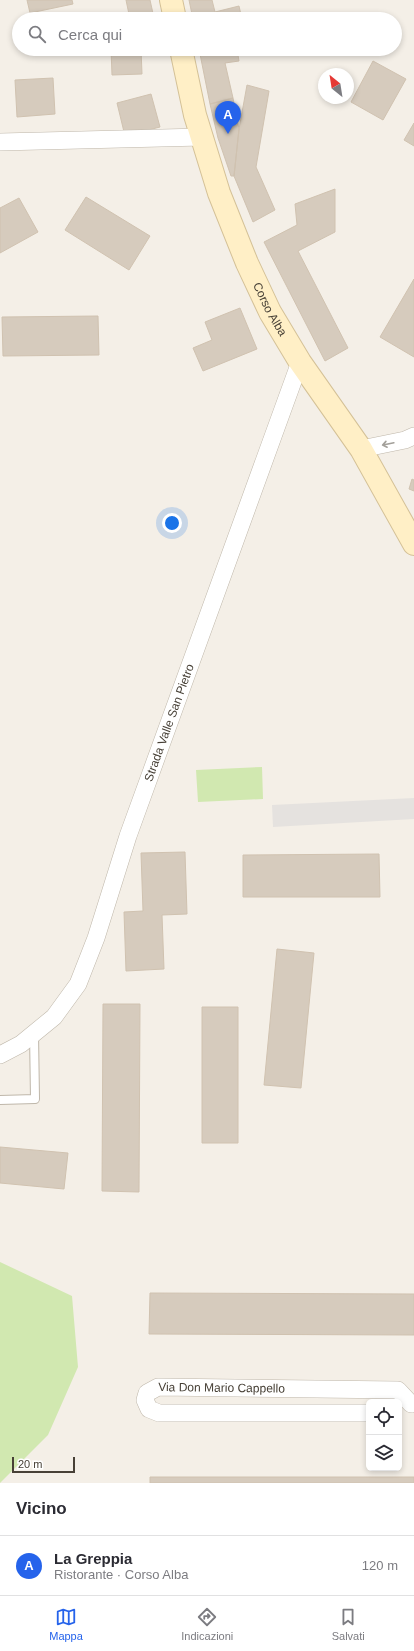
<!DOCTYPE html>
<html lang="it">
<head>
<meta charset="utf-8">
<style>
	body { margin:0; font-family:Helvetica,sans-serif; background:#f2f2f3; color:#2b2b33 }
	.controls { position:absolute; right:12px; bottom:12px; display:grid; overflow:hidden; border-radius:6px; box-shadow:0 2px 6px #0003 }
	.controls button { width:36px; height:36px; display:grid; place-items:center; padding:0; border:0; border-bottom:1px solid #e1e1e2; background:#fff; color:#2b2b33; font:20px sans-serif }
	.compass { position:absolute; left:318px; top:68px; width:36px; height:36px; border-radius:50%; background:#fff; box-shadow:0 2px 6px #0003; rotate:330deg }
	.scale { position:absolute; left:12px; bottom:10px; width:63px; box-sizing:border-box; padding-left:4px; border:2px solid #474036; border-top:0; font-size:11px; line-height:14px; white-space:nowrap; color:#474036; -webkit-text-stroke:3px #fff; paint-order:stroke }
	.you { position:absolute; left:172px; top:523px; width:14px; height:14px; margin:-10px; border:3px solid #fff; border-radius:50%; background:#1a73e8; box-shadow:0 0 0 6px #1a73e833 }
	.badge { display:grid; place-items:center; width:26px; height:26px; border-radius:50%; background:#2563eb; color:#fff; font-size:13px; font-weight:700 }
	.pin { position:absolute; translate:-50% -33px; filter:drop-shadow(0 1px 2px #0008) }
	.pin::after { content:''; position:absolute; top:21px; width:14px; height:12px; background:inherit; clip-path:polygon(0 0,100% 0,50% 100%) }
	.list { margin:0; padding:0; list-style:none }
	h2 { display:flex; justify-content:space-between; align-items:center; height:52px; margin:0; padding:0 16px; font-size:17px }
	h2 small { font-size:13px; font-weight:400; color:#7c7c81 }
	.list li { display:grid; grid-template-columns:26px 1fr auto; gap:12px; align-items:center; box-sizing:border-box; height:60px; padding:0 16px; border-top:1px solid #e1e1e2 }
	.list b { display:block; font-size:15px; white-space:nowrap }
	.list p { margin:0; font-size:13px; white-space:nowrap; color:#7c7c81 }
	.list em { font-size:13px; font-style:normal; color:#7c7c81 }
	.icon { flex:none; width:22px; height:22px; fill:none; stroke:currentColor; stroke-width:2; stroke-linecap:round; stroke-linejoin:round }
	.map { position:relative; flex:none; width:414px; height:1483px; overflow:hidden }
	.search { position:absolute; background:#fff; box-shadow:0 2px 6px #0003; left:12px; right:12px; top:12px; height:44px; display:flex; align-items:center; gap:10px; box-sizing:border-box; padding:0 14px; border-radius:22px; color:#7c7c81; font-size:15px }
	.sheet { height:112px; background:#fff }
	nav { display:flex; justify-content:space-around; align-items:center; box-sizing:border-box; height:56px; border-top:1px solid #e1e1e2; background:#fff; font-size:11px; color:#7c7c81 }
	nav a { display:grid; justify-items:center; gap:2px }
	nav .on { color:#2563eb }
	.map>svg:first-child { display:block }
	.green { fill:#d1e8b0 }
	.parking { fill:#e5e2df }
	.building { fill:#d6cbbd; stroke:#d0c2b0 }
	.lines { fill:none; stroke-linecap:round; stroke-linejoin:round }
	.lane-casing { stroke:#bfb7aa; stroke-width:10 }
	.street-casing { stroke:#bfb7aa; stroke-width:18 }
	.secondary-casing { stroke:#d4c197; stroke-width:24 }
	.lane { stroke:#fff; stroke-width:8 }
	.street { stroke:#fff; stroke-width:17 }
	.secondary { stroke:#ffefc6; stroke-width:22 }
	.oneway { stroke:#a3a09a }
	.labels { text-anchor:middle; stroke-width:3; stroke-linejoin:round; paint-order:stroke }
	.street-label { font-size:12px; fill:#474036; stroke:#fff }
</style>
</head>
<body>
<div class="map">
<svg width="414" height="1483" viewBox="0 0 414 1483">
	<rect width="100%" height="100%" fill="#f4efe7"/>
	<path class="green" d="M262,767L263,799L198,802L196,770Z
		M0,1262L72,1296L78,1367L48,1435L0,1483Z"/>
	<path class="parking" d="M414,798V819L273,827L272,805Z"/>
	<path class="building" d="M27,0H72L73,4L30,13Z
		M126,0H150L154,18L130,19Z
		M189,0H212L215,12L239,6L242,19H193Z
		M111,49H141L142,74L112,75Z
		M199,49H237L239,61L225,63L233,98L210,104Z
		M373,61L406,79L383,120L351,102Z
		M53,78L55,114L17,117L15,80Z
		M247,85L269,91L256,167L275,210L253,222L234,176L239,129Z
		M151,94L160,127L125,136L117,103Z
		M233,98L239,129L234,176H231L218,138L210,104Z
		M414,123V146L404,140Z
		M335,189V232L298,251L348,348L325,361L264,242L297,225L295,204Z
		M86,197L150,236L129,270L65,230Z
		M19,198L38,232L0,253V208Z
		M414,279V357L380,337Z
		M240,308L257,349L203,371L193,348L212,340L205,322Z
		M98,316L99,355L3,356L2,317Z
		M412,479L414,480V491L409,489Z
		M185,852L187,914L162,915L164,969L126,971L124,912L143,911L141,853Z
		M379,854L380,897H243V855Z
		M277,949L314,953L301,1088L264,1085Z
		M103,1004H140L139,1192L102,1191Z
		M202,1007H238V1143H202Z
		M0,1147L68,1153L64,1189L0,1183Z
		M150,1293L414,1294V1335L149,1334Z
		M150,1477H414V1483H150Z"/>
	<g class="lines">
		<g class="lane-casing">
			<path id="lane" d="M0,1100L35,1099L34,1033"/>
		</g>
		<g class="street-casing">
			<g id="street">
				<path d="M0,142L202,137"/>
				<path d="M361,449L405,440L414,436"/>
				<path id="s1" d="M0,1055L21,1044L54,1017L78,984L96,938L128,836L300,362"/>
				<path id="s2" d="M369,1413H159L149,1409L145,1400L147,1393L158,1387L398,1390L411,1404"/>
			</g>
		</g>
		<g class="secondary-casing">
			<g id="secondary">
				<path d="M171,0L175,19"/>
				<path id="s3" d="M181,49L195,115L219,193L247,263L270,312L300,362L361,449L414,544"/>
			</g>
		</g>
		<use href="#lane" class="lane"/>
		<use href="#street" class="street"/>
		<use href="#secondary" class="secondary"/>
	</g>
	<defs><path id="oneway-shaft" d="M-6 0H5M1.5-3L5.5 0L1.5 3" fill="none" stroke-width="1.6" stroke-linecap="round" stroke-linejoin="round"/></defs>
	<use class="oneway" href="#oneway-shaft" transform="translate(388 444) rotate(168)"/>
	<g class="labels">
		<g class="street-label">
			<text dy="4" stroke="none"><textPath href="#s3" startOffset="276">Corso Alba</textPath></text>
			<text dy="4" stroke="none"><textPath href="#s1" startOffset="384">Strada Valle San Pietro</textPath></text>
			<text dy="4" stroke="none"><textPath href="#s2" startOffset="314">Via Don Mario Cappello</textPath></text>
		</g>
	</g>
</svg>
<div class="controls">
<button><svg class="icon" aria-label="locate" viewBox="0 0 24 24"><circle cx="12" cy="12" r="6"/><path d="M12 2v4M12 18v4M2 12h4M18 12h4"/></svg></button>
<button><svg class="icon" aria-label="layers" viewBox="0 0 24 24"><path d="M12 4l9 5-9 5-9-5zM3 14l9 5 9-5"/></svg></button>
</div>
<svg class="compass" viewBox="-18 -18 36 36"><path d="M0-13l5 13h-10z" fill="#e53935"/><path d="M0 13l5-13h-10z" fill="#7c7c81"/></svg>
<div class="scale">20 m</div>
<div class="you"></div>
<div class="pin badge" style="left:228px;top:134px">A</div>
<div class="search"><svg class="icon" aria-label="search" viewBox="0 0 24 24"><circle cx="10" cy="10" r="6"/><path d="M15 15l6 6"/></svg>Cerca qui</div>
</div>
<section class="sheet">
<h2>Vicino<small></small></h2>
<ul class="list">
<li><span class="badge">A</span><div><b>La Greppia</b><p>Ristorante · Corso Alba</p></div><em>120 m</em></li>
</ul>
</section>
<nav>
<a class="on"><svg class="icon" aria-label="map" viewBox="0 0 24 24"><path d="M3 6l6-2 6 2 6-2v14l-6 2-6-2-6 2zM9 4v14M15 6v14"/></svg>Mappa</a>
<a><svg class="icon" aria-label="directions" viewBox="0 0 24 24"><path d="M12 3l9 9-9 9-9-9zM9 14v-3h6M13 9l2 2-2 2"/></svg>Indicazioni</a>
<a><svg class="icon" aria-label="saved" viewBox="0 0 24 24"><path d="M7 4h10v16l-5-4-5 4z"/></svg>Salvati</a>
</nav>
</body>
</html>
